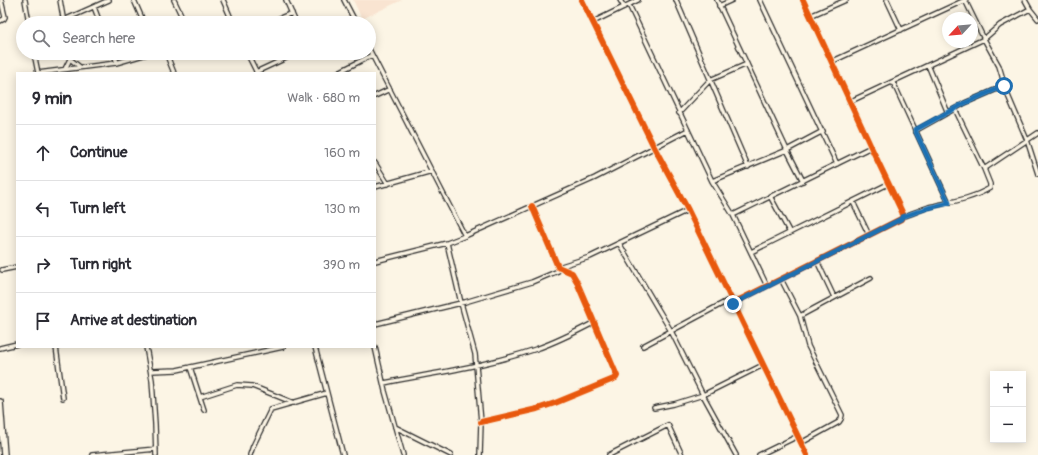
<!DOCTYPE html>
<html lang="en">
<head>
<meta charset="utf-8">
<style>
	body { margin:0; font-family:Pangolin,sans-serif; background:#f7f7f7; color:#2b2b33 }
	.controls { position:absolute; right:12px; bottom:12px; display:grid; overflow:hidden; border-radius:0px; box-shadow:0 2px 10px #0003 }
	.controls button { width:36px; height:36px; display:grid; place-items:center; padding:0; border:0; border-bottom:1px solid #e1e1e2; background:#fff; color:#2b2b33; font:20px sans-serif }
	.compass { position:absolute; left:942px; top:12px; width:36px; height:36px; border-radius:50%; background:#fff; box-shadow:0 2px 10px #0003; rotate:244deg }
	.stop { position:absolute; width:12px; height:12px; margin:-9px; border:3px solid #1f6fb2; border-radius:50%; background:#fff }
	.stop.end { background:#1f6fb2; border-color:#fff; box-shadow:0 1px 4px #0008 }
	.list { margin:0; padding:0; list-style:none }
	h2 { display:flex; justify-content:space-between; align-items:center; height:52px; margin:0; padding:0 16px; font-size:17px }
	h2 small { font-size:13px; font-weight:400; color:#7c7c81 }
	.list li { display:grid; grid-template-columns:26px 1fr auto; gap:12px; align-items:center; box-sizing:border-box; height:56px; padding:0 16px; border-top:1px solid #e1e1e2 }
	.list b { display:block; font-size:15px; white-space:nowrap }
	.list em { font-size:13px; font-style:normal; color:#7c7c81 }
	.icon { flex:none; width:22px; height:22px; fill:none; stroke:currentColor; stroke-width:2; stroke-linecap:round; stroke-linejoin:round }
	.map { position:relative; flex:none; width:1038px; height:455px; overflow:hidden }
	.search { position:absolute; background:#fff; box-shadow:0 2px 10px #0003; left:16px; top:16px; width:360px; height:44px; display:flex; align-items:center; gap:10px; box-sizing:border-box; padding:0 14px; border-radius:22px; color:#7c7c81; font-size:15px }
	.panel { position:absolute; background:#fff; box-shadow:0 2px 10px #0003; left:16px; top:72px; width:360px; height:276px; border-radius:0px }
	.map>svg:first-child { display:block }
	.built { fill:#f9e4d1 }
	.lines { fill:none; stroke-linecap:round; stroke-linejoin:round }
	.minor-casing { stroke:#2b2b2b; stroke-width:6 }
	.primary-casing { stroke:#2b2b2b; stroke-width:8 }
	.minor { stroke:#fcf5e5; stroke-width:3.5 }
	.primary { stroke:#fcf5e5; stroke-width:5.5 }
	.cycleway-casing { stroke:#fcf5e5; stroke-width:8 }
	.cycleway { stroke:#e8590c; stroke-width:6 }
	.route { stroke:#1f6fb2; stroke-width:5 }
</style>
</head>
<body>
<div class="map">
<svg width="1038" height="455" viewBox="0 0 1038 455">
	<rect width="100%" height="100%" fill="#fcf5e5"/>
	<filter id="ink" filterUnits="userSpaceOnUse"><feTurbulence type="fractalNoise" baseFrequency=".025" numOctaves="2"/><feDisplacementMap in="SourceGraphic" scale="8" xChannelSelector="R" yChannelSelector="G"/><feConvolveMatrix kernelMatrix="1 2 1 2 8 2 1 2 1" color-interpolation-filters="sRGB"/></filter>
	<g filter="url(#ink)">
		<path class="built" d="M353,0H402L362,19Z"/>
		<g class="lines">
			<g class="minor-casing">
				<path id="minor" d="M25,0L29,23
					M60,0L64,23
					M134,0L144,23
					M174,0L185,23
					M223,0L233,23
					M286,0L296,23
					M344,0L356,23
					M582,0L654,147L688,210L807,455
					M620,0L624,7
					M676,0L748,167
					M717,0L787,150L803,181
					M760,0L837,164
					M887,0L901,30
					M965,0L984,39L999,66L1002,76L1004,86L1027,140L1038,174
					M1025,0L1030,9L1038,19
					M629,5L712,181L733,215L767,286
					M719,6L732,0
					M94,7L100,23
					M810,16L846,0
					M64,20L109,0
					M0,21L4,19L5,17L1,0
					M593,22L638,0
					M268,23L292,13
					M369,49L465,236L447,243L375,261
					M34,53L38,73
					M113,53L117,62
					M166,53L174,73
					M247,53L257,73
					M70,59L80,67
					M831,62L965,0
					M928,65L948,113
					M65,69L70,59L69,53
					M256,72L297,53
					M38,73L116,63L150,53
					M337,73L372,55
					M893,82L949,203
					M375,96L390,89
					M849,102L984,39L1000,25L1030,9
					M679,113L710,80L747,64
					M915,131L965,103L1004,86
					M375,163L388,184
					M984,169L1038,133
					M712,181L787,150L823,131
					M375,187L432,171
					M770,196L790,233
					M853,202L869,235
					M733,215L871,147
					M902,217C911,214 920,210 929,207C950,202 972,199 990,188V184L984,169L955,109
					M465,236L595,178L688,130
					M447,243L461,303L475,354L481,422L480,455
					M619,243L671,331L703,395L736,455
					M751,252L888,184
					M817,261L834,297
					M2,270L17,267
					M781,279L800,316L808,346L842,415L841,419L839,422L801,443
					M733,303L901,219L902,217L903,214L871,147L803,0
					M800,316L871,278
					M375,324L465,302L532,282L558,271V267L590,257L688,210
					M643,346L731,299
					M56,347L63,398
					M146,347L152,380L155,424L156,455
					M315,347L343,455
					M375,347L385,391L403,455
					M0,348L17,344
					M190,367L204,410
					M151,371L177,370L283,347
					M384,383C434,373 487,366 536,349C556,342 576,332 595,322
					M200,397L237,385L252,386L294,403
					M654,408L674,404L703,395L763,365
					M481,422L537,409L555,403L616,378L617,376L576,280L572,273L558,267L532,206
					M395,427L451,455
					M92,455L156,449
					M250,455L253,446L271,409L327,393
					M609,455L668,425L682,455
					M759,455L798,436"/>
			</g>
			<g class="primary-casing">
				<path id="primary" d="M0,402L4,455"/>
			</g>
			<use href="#minor" class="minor"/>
			<use href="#primary" class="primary"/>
			<g class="cycleway-casing">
				<path id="cycleway" d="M582,0L654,147L688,210L807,455
					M733,303L901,219L902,217L903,214L871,147L803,0
					M481,422L537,409L555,403L616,378L617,376L576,280L572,273L558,267L532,206"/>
			</g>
			<use href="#cycleway" class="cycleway"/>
		</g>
	</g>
	<g class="lines" filter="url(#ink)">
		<path class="route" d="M733,304L901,219L902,217L928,208L949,203L915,130L965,103L1004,86"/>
	</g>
</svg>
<div class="controls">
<button>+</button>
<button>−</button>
</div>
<svg class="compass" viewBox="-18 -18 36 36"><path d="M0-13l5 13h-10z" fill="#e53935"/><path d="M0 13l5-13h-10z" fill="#7c7c81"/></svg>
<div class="stop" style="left:1004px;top:86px"></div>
<div class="stop end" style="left:733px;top:304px"></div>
<div class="search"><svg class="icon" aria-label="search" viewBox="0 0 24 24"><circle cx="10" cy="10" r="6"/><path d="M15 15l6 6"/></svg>Search here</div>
<section class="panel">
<h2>9 min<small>Walk · 680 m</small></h2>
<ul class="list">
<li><svg class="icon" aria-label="ahead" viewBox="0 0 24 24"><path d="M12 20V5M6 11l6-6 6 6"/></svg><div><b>Continue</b></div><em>160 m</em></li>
<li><svg class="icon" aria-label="left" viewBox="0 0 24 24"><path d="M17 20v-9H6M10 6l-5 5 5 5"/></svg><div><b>Turn left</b></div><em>130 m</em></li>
<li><svg class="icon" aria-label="right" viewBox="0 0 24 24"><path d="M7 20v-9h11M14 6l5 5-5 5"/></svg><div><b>Turn right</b></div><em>390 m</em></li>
<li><svg class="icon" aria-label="arrive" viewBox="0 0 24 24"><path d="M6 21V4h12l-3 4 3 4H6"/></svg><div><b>Arrive at destination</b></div></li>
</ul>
</section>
</div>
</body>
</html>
